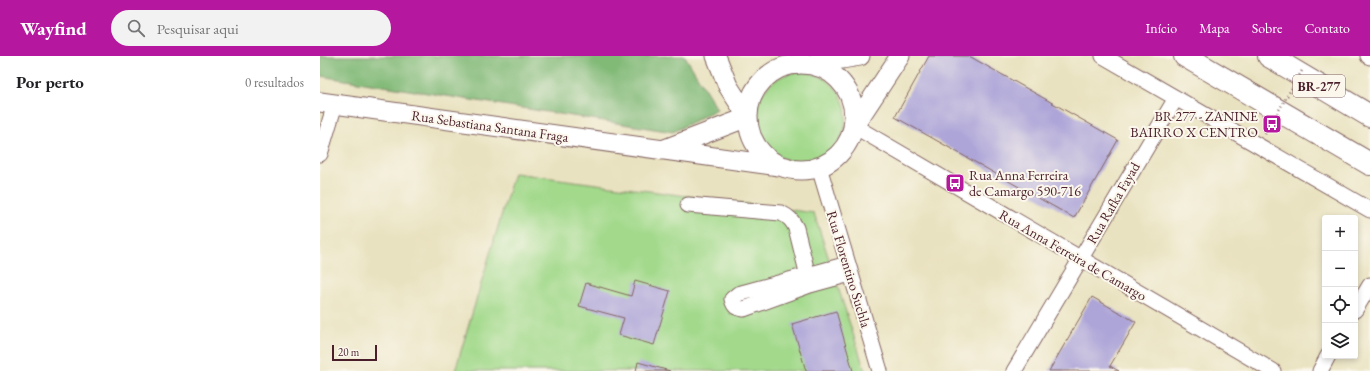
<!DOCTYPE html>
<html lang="pt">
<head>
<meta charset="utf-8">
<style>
	body { margin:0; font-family:"EB Garamond",serif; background:#f2f2f2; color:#202124 }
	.controls { position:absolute; right:12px; bottom:12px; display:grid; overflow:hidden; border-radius:4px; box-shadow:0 2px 6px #0003 }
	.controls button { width:36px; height:36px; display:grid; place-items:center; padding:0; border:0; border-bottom:1px solid #e0e0e0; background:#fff; color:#202124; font:20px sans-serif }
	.scale { position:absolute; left:12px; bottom:10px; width:45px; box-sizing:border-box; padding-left:4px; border:2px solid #4a1f2b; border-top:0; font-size:11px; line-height:14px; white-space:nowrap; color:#4a1f2b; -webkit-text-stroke:3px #fbf7ec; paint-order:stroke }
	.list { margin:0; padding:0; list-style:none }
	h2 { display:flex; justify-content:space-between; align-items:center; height:52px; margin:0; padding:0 16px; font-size:17px }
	h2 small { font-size:13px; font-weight:400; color:#757577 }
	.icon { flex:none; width:22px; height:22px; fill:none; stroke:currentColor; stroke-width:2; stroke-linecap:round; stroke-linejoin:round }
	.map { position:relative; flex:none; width:1050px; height:315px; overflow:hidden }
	header { display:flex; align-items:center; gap:24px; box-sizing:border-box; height:56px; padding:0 20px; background:#b5179e; color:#fff }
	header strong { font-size:19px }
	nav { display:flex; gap:22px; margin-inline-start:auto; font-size:14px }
	.search { width:280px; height:36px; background:#f2f2f2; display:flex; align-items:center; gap:10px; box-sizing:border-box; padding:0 14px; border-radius:22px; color:#757577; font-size:15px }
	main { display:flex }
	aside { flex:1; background:#fff }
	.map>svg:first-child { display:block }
	.green { fill:#a2d98b; stroke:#767c5b }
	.forest { fill:#81b977; stroke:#666c51 }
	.building { fill:#ada5d8 }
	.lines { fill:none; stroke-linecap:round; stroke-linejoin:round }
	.minor-casing { stroke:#82635f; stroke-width:17 }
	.major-casing { stroke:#82635f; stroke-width:21 }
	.highway-casing { stroke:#82635f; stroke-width:24 }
	.minor { stroke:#fff; stroke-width:15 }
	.major { stroke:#fff; stroke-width:19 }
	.highway { stroke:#fff; stroke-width:22 }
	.path-bridge { stroke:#82635f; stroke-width:2.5; stroke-dasharray:1 3; stroke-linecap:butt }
	.labels { text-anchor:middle; stroke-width:4; stroke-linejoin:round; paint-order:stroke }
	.shield { fill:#fbf7ec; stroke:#7f6065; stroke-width:1 }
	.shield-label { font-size:13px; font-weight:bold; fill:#4a1f2b }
	.poi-label { font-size:14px; fill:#4a1f2b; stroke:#fbf7ec; text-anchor:end }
	.street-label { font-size:14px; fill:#4a1f2b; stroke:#fbf7ec }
</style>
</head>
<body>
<header>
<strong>Wayfind</strong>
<div class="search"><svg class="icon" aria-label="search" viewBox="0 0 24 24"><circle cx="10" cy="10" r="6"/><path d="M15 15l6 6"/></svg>Pesquisar aqui</div>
<nav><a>Início</a><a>Mapa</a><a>Sobre</a><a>Contato</a></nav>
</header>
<main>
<aside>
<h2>Por perto<small>0 resultados</small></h2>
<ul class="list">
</ul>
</aside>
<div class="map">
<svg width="1050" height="315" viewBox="0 0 1050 315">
	<rect width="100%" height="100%" fill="#fbf7ec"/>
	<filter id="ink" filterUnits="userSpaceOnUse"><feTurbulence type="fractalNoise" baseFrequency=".025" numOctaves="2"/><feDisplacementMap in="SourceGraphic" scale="8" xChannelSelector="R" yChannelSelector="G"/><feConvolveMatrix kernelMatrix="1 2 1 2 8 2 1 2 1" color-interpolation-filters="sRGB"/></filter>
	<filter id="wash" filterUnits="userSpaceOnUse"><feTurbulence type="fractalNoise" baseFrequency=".012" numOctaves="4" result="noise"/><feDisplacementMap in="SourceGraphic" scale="16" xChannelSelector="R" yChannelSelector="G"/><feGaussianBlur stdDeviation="0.9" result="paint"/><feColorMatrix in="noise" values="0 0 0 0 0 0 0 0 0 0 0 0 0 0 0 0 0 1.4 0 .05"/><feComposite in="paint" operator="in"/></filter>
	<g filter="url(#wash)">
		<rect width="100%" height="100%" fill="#e9e2c0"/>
		<path class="green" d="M436 61a45 45 0 1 1 90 0a45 45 0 1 1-90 0Z
			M194,117L494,157L545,315H135Z"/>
		<path class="forest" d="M0,0H365L397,53L353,76L0,20Z"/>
		<g id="blocks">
			<path class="building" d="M609,0H649L798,84L754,162L575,61Z
				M315,225L350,235L334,289L299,279L304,262L259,250L266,227L311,240Z
				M772,241L816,266L790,310L799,315H729Z
				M516,255L533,315H486L472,268Z
				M318,306L350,315H316Z"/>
		</g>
	</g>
	<g filter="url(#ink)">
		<use href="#blocks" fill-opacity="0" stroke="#82635f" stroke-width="1"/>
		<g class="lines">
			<g class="minor-casing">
				<path id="minor" d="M783,0L1050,154
					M1048,0L1050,1
					M534,70L953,315
					M0,98L15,48
					M499,111L560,315
					M368,149L461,157C469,161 472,164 476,172L490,228
					M528,208L418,238L412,243C414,251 416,252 424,253L490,229L530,218
					M1035,254L1050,229
					M694,315L856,42
					M1000,315L1008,300"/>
			</g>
			<g class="major-casing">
				<path id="major" d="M396,0L408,30L428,61
					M491,8L540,0
					M428 61a53 53 0 1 1 106 0a53 53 0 1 1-106 0Z
					M0,46L466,111
					M534,70L580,0
					M342,94L428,61"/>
			</g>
			<g class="highway-casing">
				<path id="highway" d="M865,0L1050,108
					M949,0L1050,60"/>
			</g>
			<use href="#minor" class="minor"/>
			<use href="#major" class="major"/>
			<use href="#highway" class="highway"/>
			<path class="path-bridge" d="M945,78L983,13"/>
		</g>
	</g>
	<defs>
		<g id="bus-square" transform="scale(1)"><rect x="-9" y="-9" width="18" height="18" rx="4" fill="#b5179e" stroke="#fbf7ec"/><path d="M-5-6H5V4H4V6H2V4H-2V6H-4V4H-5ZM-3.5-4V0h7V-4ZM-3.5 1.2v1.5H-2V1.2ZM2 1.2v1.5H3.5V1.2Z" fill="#fff"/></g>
	</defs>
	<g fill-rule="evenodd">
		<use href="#bus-square" x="952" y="68"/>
		<use href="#bus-square" x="635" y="127"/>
	</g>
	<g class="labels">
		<rect class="shield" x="973" y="19" width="52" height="22" rx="3"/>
		<g class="shield-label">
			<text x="999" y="35">BR-277</text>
		</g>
		<g class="poi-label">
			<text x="938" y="65">BR 277 - ZANINE<tspan x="938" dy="16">BAIRRO X CENTRO</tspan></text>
			<text x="649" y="124" text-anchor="start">Rua Anna Ferreira<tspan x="649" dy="16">de Camargo 590-716</tspan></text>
		</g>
		<g class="street-label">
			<text transform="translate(170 70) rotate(8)" y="5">Rua Sebastiana Santana Fraga</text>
			<text transform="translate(793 147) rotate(-60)" y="5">Rua Rafka Fayad</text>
			<text transform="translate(753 199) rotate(30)" y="5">Rua Anna Ferreira de Camargo</text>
			<text transform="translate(529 213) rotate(73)" y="5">Rua Florentino Suchla</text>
		</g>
	</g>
</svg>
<div class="controls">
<button>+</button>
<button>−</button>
<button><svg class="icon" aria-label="locate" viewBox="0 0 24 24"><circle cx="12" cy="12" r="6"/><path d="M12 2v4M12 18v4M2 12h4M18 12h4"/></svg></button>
<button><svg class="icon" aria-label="layers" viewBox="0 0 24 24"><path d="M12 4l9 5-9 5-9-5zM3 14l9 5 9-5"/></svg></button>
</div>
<div class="scale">20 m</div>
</div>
</main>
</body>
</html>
